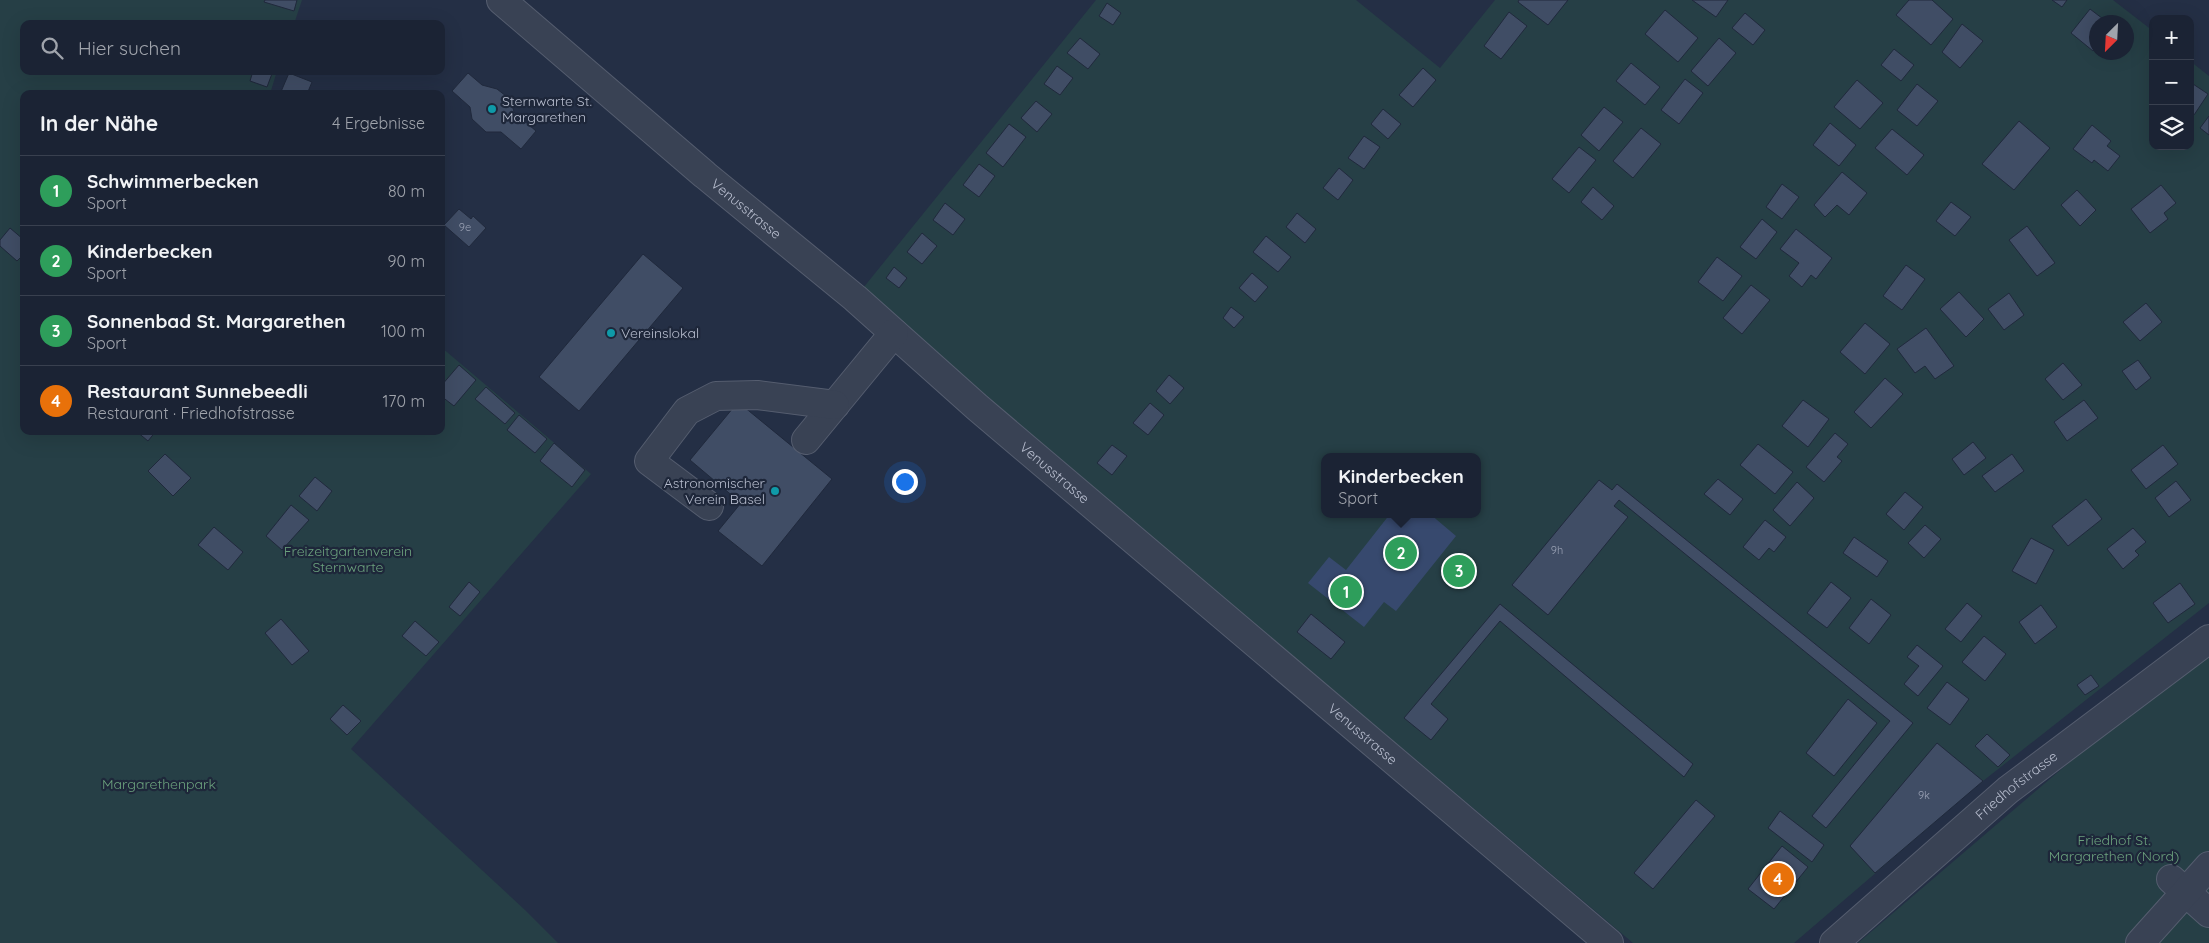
<!DOCTYPE html>
<html lang="de">
<head>
<meta charset="utf-8">
<style>
	body { margin:0; font-family:Quicksand,sans-serif; background:#242b3c; color:#f1f3f6 }
	.controls { position:absolute; right:15px; top:15px; display:grid; overflow:hidden; border-radius:10px; box-shadow:0 5px 20px #0002 }
	.controls button { width:45px; height:45px; display:grid; place-items:center; padding:0; border:0; border-bottom:1px solid #39404f; background:#1b2334; color:#f1f3f6; font:25px sans-serif }
	.compass { position:absolute; left:2089px; top:15px; width:45px; height:45px; border-radius:50%; background:#1b2334; box-shadow:0 5px 20px #0002; rotate:204deg }
	.you { position:absolute; left:904px; top:481px; width:18px; height:18px; margin:-12px; border:4px solid #fff; border-radius:50%; background:#1a73e8; box-shadow:0 0 0 8px #1a73e833 }
	.badge { display:grid; place-items:center; width:32px; height:32px; border-radius:50%; background:#8aadff; color:#fff; font-size:16px; font-weight:700 }
	.pin { position:absolute; translate:-50% -50%; border:2px solid #fff; box-shadow:0 1px 5px #0006 }
	.popup { position:absolute; left:1321px; top:453px; width:160px; height:65px; box-sizing:border-box; display:grid; place-content:center; border-radius:10px; background:#1b2334; filter:drop-shadow(0 1px 4px #0005); font-size:16px; white-space:nowrap; color:#a0a4ac }
	.popup b { font-size:19px; color:#f1f3f6 }
	.popup::after { content:''; position:absolute; left:50%; top:100%; margin-left:-10px; border:10px solid transparent; border-top-color:#1b2334 }
	.list { margin:0; padding:0; list-style:none }
	h2 { display:flex; justify-content:space-between; align-items:center; height:65px; margin:0; padding:0 20px; font-size:21px }
	h2 small { font-size:16px; font-weight:400; color:#a0a4ac }
	.list li { display:grid; grid-template-columns:32px 1fr auto; gap:15px; align-items:center; box-sizing:border-box; height:70px; padding:0 20px; border-top:1px solid #39404f }
	.list b { display:block; font-size:19px; white-space:nowrap }
	.list p { margin:0; font-size:16px; white-space:nowrap; color:#a0a4ac }
	.list em { font-size:16px; font-style:normal; color:#a0a4ac }
	.icon { flex:none; width:28px; height:28px; fill:none; stroke:currentColor; stroke-width:2; stroke-linecap:round; stroke-linejoin:round }
	.map { position:relative; flex:none; width:2209px; height:943px; overflow:hidden }
	.search { position:absolute; background:#1b2334; box-shadow:0 5px 20px #0002; left:20px; top:20px; width:425px; height:55px; display:flex; align-items:center; gap:12px; box-sizing:border-box; padding:0 18px; border-radius:10px; color:#a0a4ac; font-size:19px }
	.panel { position:absolute; background:#1b2334; box-shadow:0 5px 20px #0002; left:20px; top:90px; width:425px; height:345px; border-radius:10px }
	.map>svg:first-child { display:block }
	.green { fill:#263f46; fill-rule:evenodd }
	.water { fill:#37496e }
	.building { fill:#404d65; stroke:#20293c }
	.lines { fill:none; stroke-linecap:round; stroke-linejoin:round }
	.minor-casing { stroke:#555d6f; stroke-width:30 }
	.minor { stroke:#394254; stroke-width:28 }
	.culture-dot { fill:#0f9aa8; stroke:#1e273a; stroke-width:2 }
	.labels { text-anchor:middle; stroke-width:4.5; stroke-linejoin:round; paint-order:stroke }
	.number-label { font-size:11px; fill:#99a1b4 }
	.poi-label { font-size:14px; fill:#b7bdce; stroke:#1e273a; text-anchor:start }
	.street-label { font-size:14px; fill:#b7bdce; stroke:#1e273a }
	.park-label { font-size:14px; fill:#6ba17d; stroke:#1e273a }
</style>
</head>
<body>
<div class="map">
<svg width="2209" height="943" viewBox="0 0 2209 943">
	<rect width="100%" height="100%" fill="#242f45"/>
	<path class="green" d="M0,0H302L294,24H24V71H277L270,94H24V431H441V347L591,474L351,749L525,910L558,943H0Z
		M1096,0H1356L1440,68L1495,0H2113L2153,31V146H2190V61L2209,76V603L1983,781L1794,943H1633L1109,501L855,298ZM2096,22H2126V52H2096ZM1325,457H1477V514H1325Z
		M2209,643V943H1858Z"/>
	<path class="water" d="M1390,514H1430L1456,536L1396,611L1384,602L1364,627L1308,583L1329,557L1346,570Z"/>
	<path class="building" d="M265,0H297L294,11L264,2Z
		M1519,0H1568L1548,25L1518,2Z
		M1692,0H1728L1716,17Z
		M1909,0H1932L1953,19L1931,45L1896,15Z
		M2052,0H2067L2062,7Z
		M1107,3L1121,13L1113,25L1099,16Z
		M2090,9L2107,22H2096V47L2093,51L2071,33Z
		M1665,10L1698,38L1678,62L1645,34Z
		M1509,12L1527,26L1501,59L1484,46Z
		M1745,13L1765,30L1753,45L1732,28Z
		M1962,24L1983,41L1960,68L1942,52Z
		M1080,38L1100,54L1088,69L1067,53Z
		M1719,38L1736,53L1708,86L1691,71Z
		M1894,49L1914,65L1901,81L1881,65Z
		M1631,63L1660,87L1645,105L1616,81Z
		M1057,66L1073,78L1060,95L1044,84Z
		M1423,68L1436,80L1413,107L1399,95Z
		M253,71H273L267,87L250,81Z
		M289,73L312,82L307,94H280Z
		M468,73L482,85L497,89L511,100L514,112L536,131L521,149L501,132H486L472,119L470,107L452,91Z
		M1685,79L1703,93L1679,124L1661,110Z
		M1857,80L1883,103L1860,129L1834,107Z
		M2190,82L2208,94L2194,115L2190,112Z
		M1917,84L1938,101L1917,126L1897,110Z
		M1036,101L1052,114L1037,132L1021,118Z
		M1604,107L1623,122L1599,151L1581,135Z
		M1383,109L1401,124L1388,139L1371,124Z
		M2209,116V135L2200,128Z
		M2019,121L2050,148L2014,190L1982,164Z
		M1830,123L1856,145L1839,166L1813,145Z
		M1009,124L1026,137L1003,167L986,153Z
		M2092,125L2111,141L2107,146L2120,156L2108,171L2094,160L2092,163L2073,149Z
		M1641,128L1661,144L1633,178L1613,161Z
		M1892,129L1924,155L1907,175L1875,148Z
		M1364,136L1380,147L1364,169L1348,158Z
		M1579,147L1596,160L1569,193L1552,179Z
		M979,164L995,176L979,197L963,185Z
		M1339,168L1353,180L1338,200L1323,188Z
		M1842,172L1867,193L1849,215L1837,205L1825,217L1814,205Z
		M1782,184L1799,197L1782,219L1766,207Z
		M2161,185L2176,203L2164,213L2168,219L2150,233L2131,209Z
		M1593,187L1614,206L1602,220L1581,202Z
		M2077,190L2096,210L2080,226L2061,205Z
		M1951,202L1971,217L1955,236L1936,221Z
		M945,203L965,219L953,235L933,220Z
		M459,209L471,219L473,216L486,228L469,247L444,225Z
		M1297,213L1316,229L1305,243L1286,227Z
		M1762,219L1777,232L1756,259L1740,247Z
		M2027,226L2055,263L2037,276L2009,240Z
		M10,228L24,240V254L17,261L0,246V240Z
		M1796,229L1832,258L1816,279L1811,275L1802,287L1789,276L1799,263L1780,249Z
		M922,233L937,246L922,264L907,252Z
		M1266,236L1291,257L1278,272L1253,252Z
		M643,254L683,288L579,411L539,377Z
		M1717,257L1742,276L1723,301L1698,282Z
		M1906,265L1925,279L1902,310L1883,296Z
		M894,267L907,278L899,288L886,278Z
		M1252,273L1268,287L1255,302L1239,288Z
		M1751,285L1770,300L1742,334L1723,318Z
		M1959,292L1984,319L1966,337L1940,309Z
		M2009,293L2024,315L2004,330L1988,309Z
		M2146,303L2162,322L2140,341L2123,322Z
		M1231,307L1244,317L1234,328L1223,318Z
		M1865,323L1890,344L1865,374L1840,352Z
		M1926,328L1954,366L1935,379L1925,366L1915,373L1897,349Z
		M2138,360L2151,378L2136,390L2122,371Z
		M2063,363L2082,385L2063,400L2045,379Z
		M459,365L476,380L454,406L441,396V386Z
		M1169,375L1184,388L1170,404L1156,391Z
		M1885,378L1903,394L1871,428L1854,412Z
		M486,387L515,413L505,424L475,399Z
		M1803,400L1829,419L1808,447L1782,426Z
		M2084,400L2098,418L2067,441L2054,422Z
		M738,402L832,479L762,566L718,531L741,503L690,460Z
		M1150,403L1164,415L1148,435L1133,423Z
		M519,415L547,439L535,453L507,430Z
		M136,431H156L148,441Z
		M1835,433L1848,444L1837,457L1842,461L1824,482L1806,467Z
		M1973,442L1986,458L1964,475L1952,459Z
		M554,443L585,470L572,487L540,461Z
		M1758,444L1793,472L1775,494L1740,465Z
		M1112,445L1127,456L1112,475L1097,463Z
		M2163,445L2178,464L2146,489L2131,470Z
		M165,454L191,478L173,496L148,471Z
		M2012,454L2024,471L1995,492L1982,476Z
		M315,477L332,491L317,511L299,496Z
		M1718,479L1743,499L1730,515L1704,494Z
		M1599,480L1612,490L1617,484L1913,723L1826,828L1812,816L1890,721L1619,500L1614,506L1628,517L1548,615L1512,585Z
		M2176,481L2191,500L2169,517L2155,498Z
		M1797,482L1814,498L1790,526L1773,510Z
		M1905,492L1923,507L1904,530L1886,514Z
		M2086,499L2102,519L2068,546L2052,526Z
		M291,505L309,520L282,550L266,536Z
		M1765,520L1786,537L1774,552L1769,548L1759,560L1743,547Z
		M1925,525L1941,539L1924,558L1908,543Z
		M214,527L243,552L228,570L198,545Z
		M2133,528L2146,542L2135,551L2139,555L2123,569L2107,549Z
		M1854,537L1888,561L1877,577L1843,553Z
		M2031,538L2054,550L2036,584L2012,571Z
		M469,582L480,592L460,616L449,607Z
		M1831,582L1851,598L1827,628L1807,613Z
		M2180,583L2195,604L2168,623L2153,603Z
		M1871,599L1891,615L1869,644L1849,628Z
		M1967,603L1982,616L1961,642L1945,629Z
		M1500,604L1693,764L1684,777L1500,621L1431,704L1448,719L1431,740L1404,718Z
		M2041,605L2057,627L2035,644L2019,622Z
		M1311,614L1345,642L1331,659L1297,632Z
		M281,619L309,651L292,665L265,633Z
		M415,621L439,642L426,656L402,636Z
		M1984,636L2006,654L1985,681L1962,662Z
		M1917,645L1943,666L1918,696L1904,684L1919,666L1907,657Z
		M2091,675L2099,686L2085,695L2077,685Z
		M1947,682L1969,699L1950,725L1927,708Z
		M1848,699L1877,723L1834,776L1806,753Z
		M343,705L361,721L347,735L330,719Z
		M1987,734L2010,755L1998,767L1975,746Z
		M1937,743L1983,781L1875,873L1850,846Z
		M1696,800L1715,816L1653,889L1634,873Z
		M1780,811L1824,845L1812,862L1768,828Z
		M1782,846L1808,867L1774,909L1748,889Z"/>
	<g class="lines">
		<g class="minor-casing">
			<g id="minor">
				<path id="s1" d="M501,0L705,175L855,298L977,407L1609,943"/>
				<path d="M806,440L894,333"/>
				<path d="M709,506L649,461L687,411L716,396L757,395L835,405"/>
				<path d="M2171,879L2209,913"/>
				<path id="s2" d="M1834,943L2008,790L2209,639"/>
				<path d="M2140,943L2209,866"/>
			</g>
		</g>
		<use href="#minor" class="minor"/>
	</g>
	<g class="culture-dot">
		<circle cx="492" cy="109" r="5"/>
		<circle cx="611" cy="333" r="5"/>
		<circle cx="775" cy="491" r="5"/>
	</g>
	<g class="labels">
		<g class="number-label">
			<text x="465" y="231">9e</text>
			<text x="1557" y="554">9h</text>
			<text x="1924" y="799">9k</text>
		</g>
		<g class="poi-label">
			<text x="502" y="106">Sternwarte St.<tspan x="502" dy="16">Margarethen</tspan></text>
			<text x="621" y="338">Vereinslokal</text>
			<text x="765" y="488" text-anchor="end">Astronomischer<tspan x="765" dy="16">Verein Basel</tspan></text>
		</g>
		<g class="street-label">
			<text dy="5" stroke="none"><textPath href="#s1" startOffset="322">Venusstrasse</textPath></text>
			<text dy="5" stroke="none"><textPath href="#s1" startOffset="728">Venusstrasse</textPath></text>
			<text dy="5" stroke="none"><textPath href="#s1" startOffset="1132">Venusstrasse</textPath></text>
			<text dy="5" stroke="none"><textPath href="#s2" startOffset="241">Friedhofstrasse</textPath></text>
		</g>
		<g class="park-label">
			<text x="348" y="556">Freizeitgartenverein<tspan x="348" dy="16">Sternwarte</tspan></text>
			<text x="159" y="789">Margarethenpark</text>
			<text x="2114" y="845">Friedhof St.<tspan x="2114" dy="16">Margarethen (Nord)</tspan></text>
		</g>
	</g>
</svg>
<div class="controls">
<button>+</button>
<button>−</button>
<button><svg class="icon" aria-label="layers" viewBox="0 0 24 24"><path d="M12 4l9 5-9 5-9-5zM3 14l9 5 9-5"/></svg></button>
</div>
<svg class="compass" viewBox="-18 -18 36 36"><path d="M0-13l5 13h-10z" fill="#e53935"/><path d="M0 13l5-13h-10z" fill="#a0a4ac"/></svg>
<div class="you"></div>
<div class="pin badge" style="left:1346px;top:592px;background:#2e9e5b">1</div>
<div class="pin badge" style="left:1401px;top:553px;background:#2e9e5b">2</div>
<div class="popup"><b>Kinderbecken</b>Sport</div>
<div class="pin badge" style="left:1459px;top:571px;background:#2e9e5b">3</div>
<div class="pin badge" style="left:1778px;top:879px;background:#e8710a">4</div>
<div class="search"><svg class="icon" aria-label="search" viewBox="0 0 24 24"><circle cx="10" cy="10" r="6"/><path d="M15 15l6 6"/></svg>Hier suchen</div>
<section class="panel">
<h2>In der Nähe<small>4 Ergebnisse</small></h2>
<ul class="list">
<li><span class="badge" style="background:#2e9e5b">1</span><div><b>Schwimmerbecken</b><p>Sport</p></div><em>80 m</em></li>
<li><span class="badge" style="background:#2e9e5b">2</span><div><b>Kinderbecken</b><p>Sport</p></div><em>90 m</em></li>
<li><span class="badge" style="background:#2e9e5b">3</span><div><b>Sonnenbad St. Margarethen</b><p>Sport</p></div><em>100 m</em></li>
<li><span class="badge" style="background:#e8710a">4</span><div><b>Restaurant Sunnebeedli</b><p>Restaurant · Friedhofstrasse</p></div><em>170 m</em></li>
</ul>
</section>
</div>
</body>
</html>
